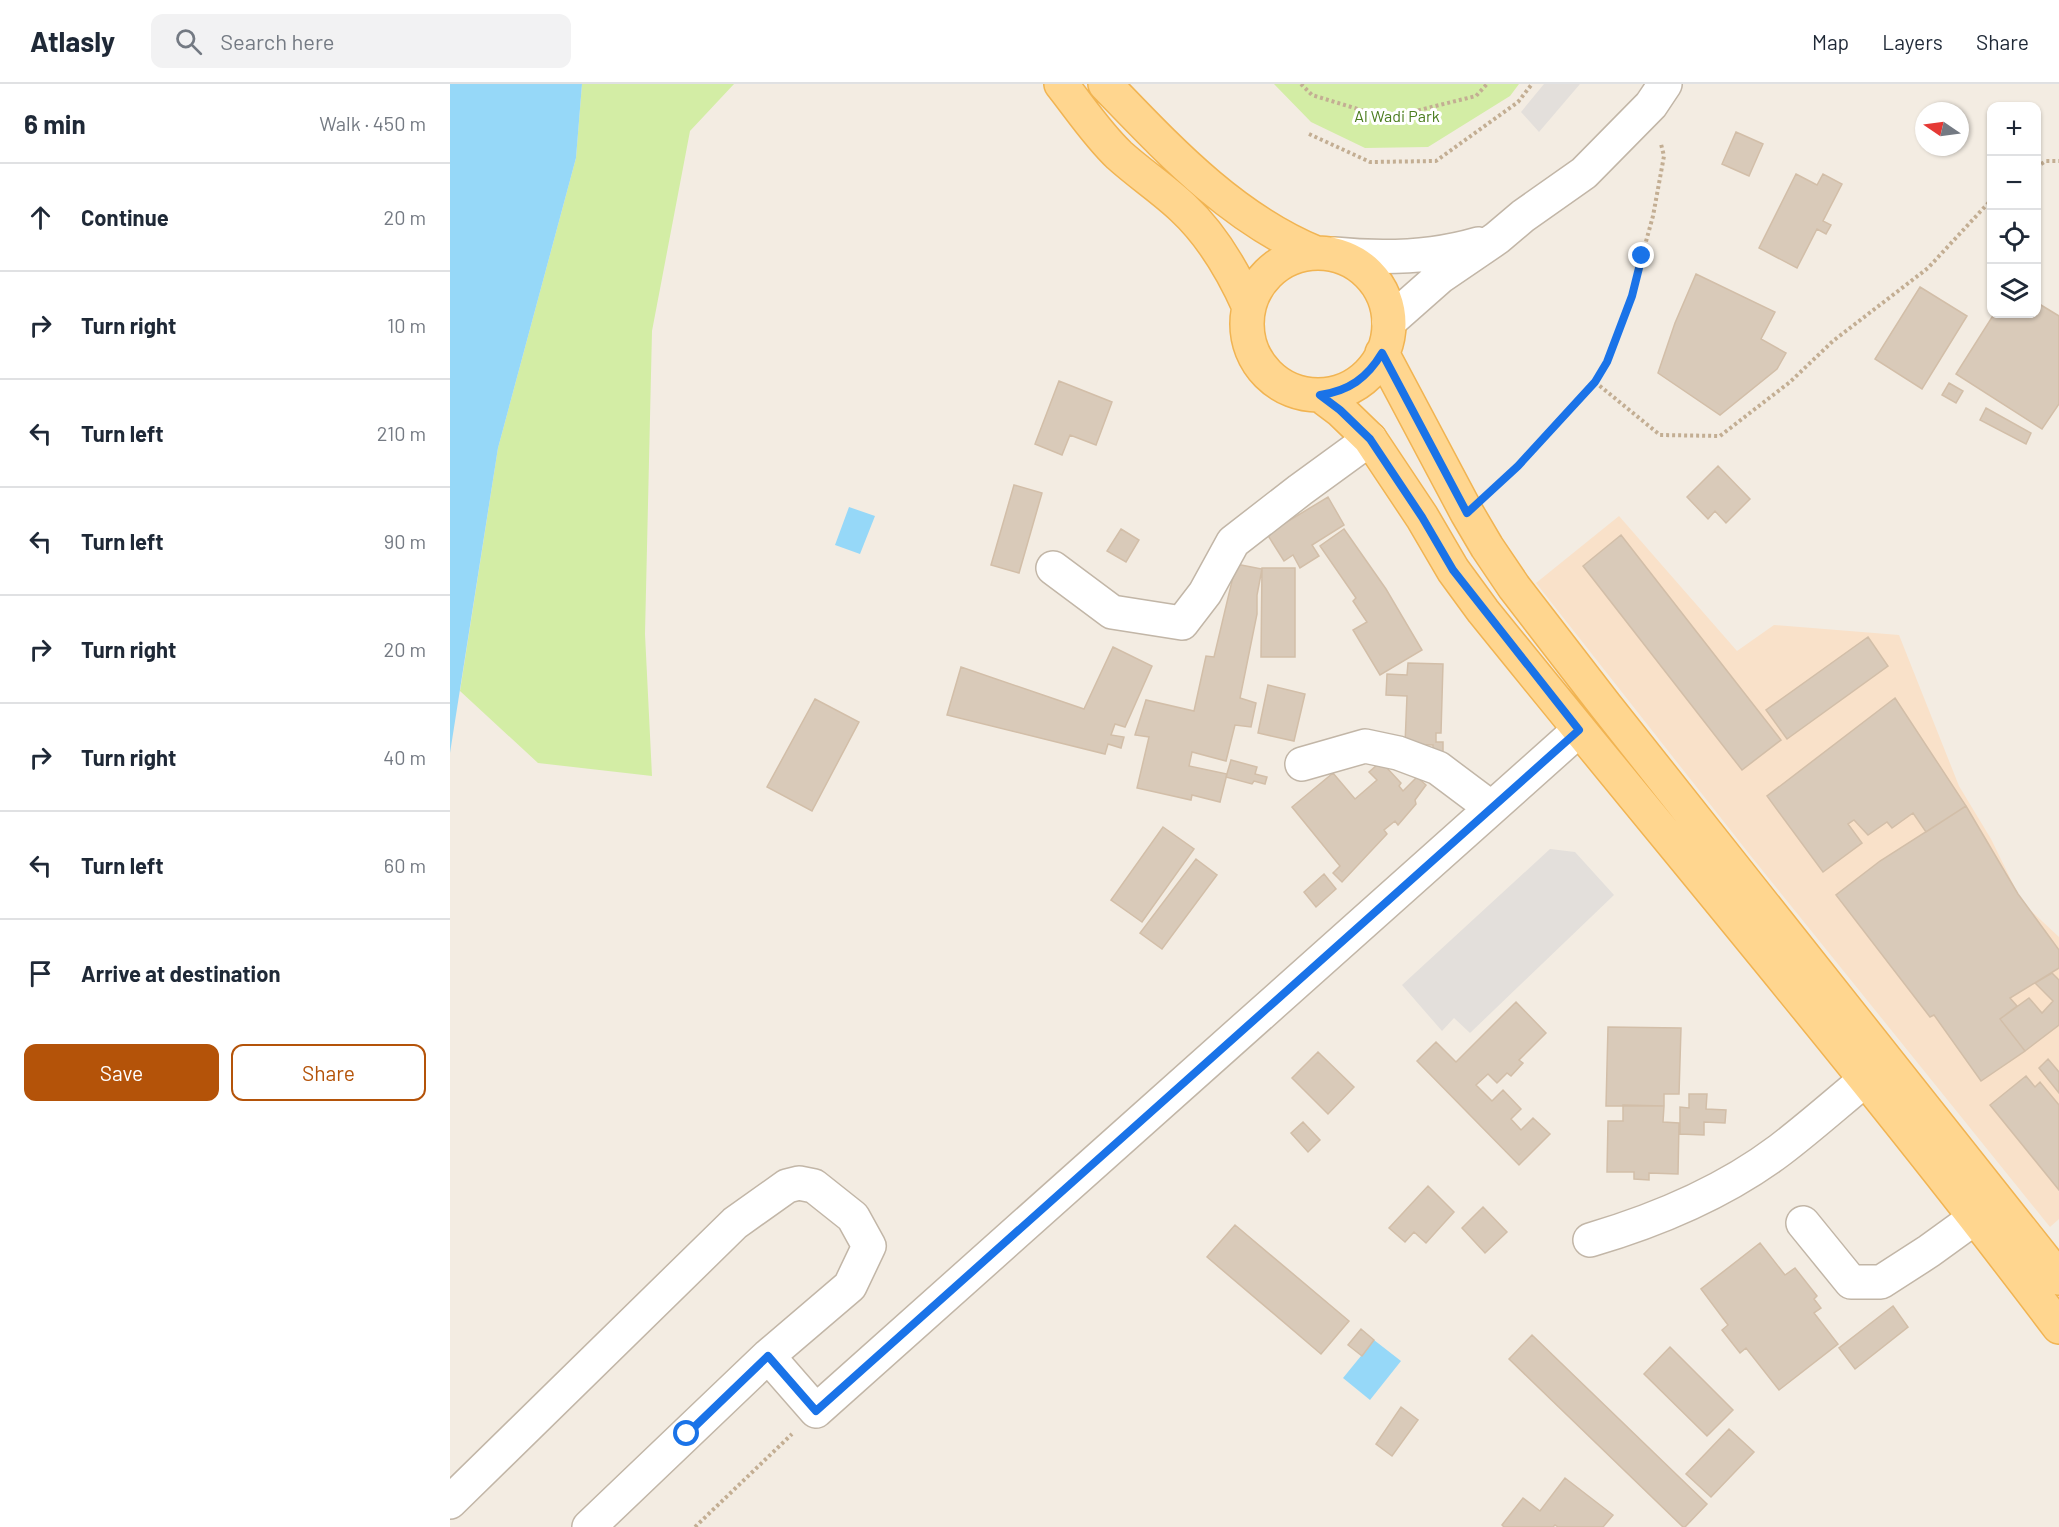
<!DOCTYPE html>
<html lang="en">
<head>
<meta charset="utf-8">
<style>
	body { margin:0; font-family:Barlow,sans-serif; background:#f2f2f3; color:#1f2937 }
	.controls { position:absolute; right:18px; top:18px; display:grid; overflow:hidden; border-radius:12px; box-shadow:0 2px 4px #0004 }
	.controls button { width:54px; height:54px; display:grid; place-items:center; padding:0; border:0; border-bottom:2px solid #e0e1e3; background:#fff; color:#1f2937; font:30px sans-serif }
	.compass { position:absolute; left:1465px; top:18px; width:54px; height:54px; border-radius:50%; background:#fff; box-shadow:0 2px 4px #0004; rotate:283deg }
	.stop { position:absolute; width:18px; height:18px; margin:-14px; border:4px solid #1a73e8; border-radius:50%; background:#fff }
	.stop.end { background:#1a73e8; border-color:#fff; box-shadow:0 2px 6px #0008 }
	.list { margin:0; padding:0; list-style:none }
	h2 { display:flex; justify-content:space-between; align-items:center; height:78px; margin:0; padding:0 24px; font-size:26px }
	h2 small { font-size:20px; font-weight:400; color:#747a83 }
	.list li { display:grid; grid-template-columns:39px 1fr auto; gap:18px; align-items:center; box-sizing:border-box; height:108px; padding:0 24px; border-top:2px solid #e0e1e3 }
	.list b { display:block; font-size:22px; white-space:nowrap }
	.list em { font-size:20px; font-style:normal; color:#747a83 }
	.actions { display:flex; gap:12px; padding:18px 24px }
	.actions a { flex:1; padding:14px 0; border:2px solid #b45309; border-radius:12px; text-align:center; font-size:21px; color:#b45309 }
	.actions .main { background:#b45309; color:#fff }
	.icon { flex:none; width:33px; height:33px; fill:none; stroke:currentColor; stroke-width:2; stroke-linecap:round; stroke-linejoin:round }
	.map { position:relative; flex:none; width:1609px; height:1443px; overflow:hidden }
	header { display:flex; align-items:center; gap:36px; box-sizing:border-box; height:84px; padding:0 30px; background:#fff; border-bottom:2px solid #e0e1e3 }
	header strong { font-size:28px }
	nav { display:flex; gap:33px; margin-inline-start:auto; font-size:21px }
	.search { width:420px; height:54px; background:#f2f2f3; display:flex; align-items:center; gap:15px; box-sizing:border-box; padding:0 21px; border-radius:12px; color:#747a83; font-size:22px }
	main { display:flex }
	aside { flex:1; background:#fff }
	.map>svg:first-child { display:block }
	.commercial { fill:#f9e1c9 }
	.green { fill:#d3eda5 }
	.parking { fill:#e3dfdb }
	.water { fill:#96d8f8 }
	.building { fill:#d9cab9; stroke:#d2bea8; stroke-width:1.5 }
	.lines { fill:none; stroke-linecap:round; stroke-linejoin:round }
	.minor-casing { stroke:#c2b6a7; stroke-width:36 }
	.major-casing { stroke:#f1b452; stroke-width:36 }
	.path { stroke:#c3ae93; stroke-width:4; stroke-dasharray:3 3; stroke-linecap:butt }
	.minor { stroke:#fff; stroke-width:33 }
	.major { stroke:#ffd68f; stroke-width:33 }
	.route { stroke:#1a73e8; stroke-width:8 }
	.labels { text-anchor:middle; stroke-width:6; stroke-linejoin:round; paint-order:stroke }
	.park-label { font-size:16px; fill:#4b7d1f; stroke:#fff }
</style>
</head>
<body>
<header>
<strong>Atlasly</strong>
<div class="search"><svg class="icon" aria-label="search" viewBox="0 0 24 24"><circle cx="10" cy="10" r="6"/><path d="M15 15l6 6"/></svg>Search here</div>
<nav><a>Map</a><a>Layers</a><a>Share</a></nav>
</header>
<main>
<aside>
<h2>6 min<small>Walk · 450 m</small></h2>
<ul class="list">
<li><svg class="icon" aria-label="ahead" viewBox="0 0 24 24"><path d="M12 20V5M6 11l6-6 6 6"/></svg><div><b>Continue</b></div><em>20 m</em></li>
<li><svg class="icon" aria-label="right" viewBox="0 0 24 24"><path d="M7 20v-9h11M14 6l5 5-5 5"/></svg><div><b>Turn right</b></div><em>10 m</em></li>
<li><svg class="icon" aria-label="left" viewBox="0 0 24 24"><path d="M17 20v-9H6M10 6l-5 5 5 5"/></svg><div><b>Turn left</b></div><em>210 m</em></li>
<li><svg class="icon" aria-label="left" viewBox="0 0 24 24"><path d="M17 20v-9H6M10 6l-5 5 5 5"/></svg><div><b>Turn left</b></div><em>90 m</em></li>
<li><svg class="icon" aria-label="right" viewBox="0 0 24 24"><path d="M7 20v-9h11M14 6l5 5-5 5"/></svg><div><b>Turn right</b></div><em>20 m</em></li>
<li><svg class="icon" aria-label="right" viewBox="0 0 24 24"><path d="M7 20v-9h11M14 6l5 5-5 5"/></svg><div><b>Turn right</b></div><em>40 m</em></li>
<li><svg class="icon" aria-label="left" viewBox="0 0 24 24"><path d="M17 20v-9H6M10 6l-5 5 5 5"/></svg><div><b>Turn left</b></div><em>60 m</em></li>
<li><svg class="icon" aria-label="arrive" viewBox="0 0 24 24"><path d="M6 21V4h12l-3 4 3 4H6"/></svg><div><b>Arrive at destination</b></div></li>
</ul>
<div class="actions"><a class="main">Save</a><a>Share</a></div>
</aside>
<div class="map">
<svg width="1609" height="1443" viewBox="0 0 1609 1443">
	<rect width="100%" height="100%" fill="#f3ece2"/>
	<path class="commercial" d="M1169,432L1287,567L1324,541L1449,551L1509,702L1541,755L1568,810L1577,823L1609,853V1135L1600,1143L1300,771L1086,499Z"/>
	<path class="green" d="M132,0H284L240,47L202,247L195,550L202,692L88,679L10,607L48,364L126,74Z
		M824,0H1069L1060,12L978,63L915,64L861,38Z"/>
	<path class="parking" d="M1094,0H1130L1089,48L1071,28Z
		M1100,765L1125,768L1164,811L1020,949L1004,934L992,947L952,901Z"/>
	<path class="water" d="M0,0H132L126,74L48,364L0,669Z
		M399,423L425,432L410,470L385,461Z
		M924,1256L951,1277L920,1316L893,1294Z"/>
	<path class="building" d="M1286,48L1313,60L1299,92L1272,80Z
		M1346,90L1367,101L1373,90L1392,100L1373,137L1381,141L1376,150L1367,145L1347,184L1309,164Z
		M1246,190L1325,228L1311,255L1336,269L1327,285L1270,331L1208,289L1225,239Z
		M1470,203L1517,232L1472,305L1425,275Z
		M1586,218L1609,232V320L1592,345L1506,290L1544,230H1586Z
		M609,297L662,318L646,361L620,351L612,371L585,360Z
		M1499,299L1513,307L1506,319L1492,311Z
		M1536,324L1581,349L1576,360L1530,336Z
		M1268,382L1300,415L1276,439L1265,427L1258,435L1237,413Z
		M564,401L592,409L569,489L541,481Z
		M878,413L894,441L862,461L869,472L850,484L843,471L834,477L817,450Z
		M671,445L689,456L676,478L657,467Z
		M894,445L936,505L972,566L930,591L903,546L917,538L903,517L906,514L870,462Z
		M1171,451L1331,656L1292,686L1133,482Z
		M786,480L812,485L807,511V530L790,614L806,619L801,643L785,641L776,677L742,668L739,682L777,690L770,718L742,711L741,716L687,704L699,653L685,651L696,616L744,627L756,572L764,573Z
		M812,484H845V573H811Z
		M1418,553L1438,582L1337,655L1316,626Z
		M663,563L702,582L675,643L665,640L661,651L674,653L671,664L658,660L655,670L497,631L511,583L634,625Z
		M958,579L993,580L991,649H986V658H993V669H983V661L955,660L957,612L936,611L937,590L957,591Z
		M818,601L855,610L844,657L808,649Z
		M1445,614L1516,722L1476,748L1463,729L1442,744L1437,738L1418,751L1404,736L1398,740L1412,759L1373,788L1317,712Z
		M365,615L409,638L362,727L317,703Z
		M936,673V683L951,699L949,702L953,707L967,693L976,701L965,716L966,720L948,741L945,737L934,746L937,750L892,798L883,789L890,782L842,723L883,689L905,715L927,696L919,688Z
		M781,676L807,683L805,690L817,693L815,700L804,697L802,700L776,693Z
		M1516,722L1568,810L1609,866V884L1560,914L1567,922L1550,935L1575,967L1531,997L1484,931L1480,933L1386,811L1430,777Z
		M713,743L744,765L692,838L661,816Z
		M746,775L767,791L712,865L690,849Z
		M874,790L886,805L866,823L854,808Z
		M1602,889L1609,896V941L1575,967L1550,935L1579,914L1592,929L1603,917L1585,899Z
		M1066,918L1096,949L1069,976L1073,979L1061,992L1057,989L1047,999L1038,990L1026,1001L1042,1017L1053,1006L1071,1025L1061,1035L1071,1046L1083,1034L1100,1050L1069,1081L967,977L986,958L1006,978Z
		M1158,943L1231,944L1229,1010H1214V1022H1156Z
		M868,968L904,1003L878,1030L842,994Z
		M1598,975L1609,988V1009L1589,984Z
		M1576,992L1585,1003L1590,998L1609,1021V1106L1540,1021Z
		M1239,1010H1257L1256,1025L1276,1026L1275,1039L1254,1038V1051L1230,1050V1023L1239,1024Z
		M1173,1021L1214,1022L1213,1038L1229,1039L1228,1090L1199,1089V1096L1184,1095V1088H1157L1158,1037H1173Z
		M853,1038L870,1056L858,1068L841,1049Z
		M978,1102L1004,1128L976,1159L964,1148L955,1158L939,1144Z
		M1033,1123L1057,1148L1035,1169L1012,1144Z
		M785,1141L899,1237L871,1270L757,1173Z
		M1310,1159L1335,1191L1345,1184L1367,1212L1364,1215L1371,1224L1364,1229L1388,1260L1329,1306L1296,1264L1290,1269L1272,1246L1278,1241L1251,1205Z
		M1443,1222L1458,1243L1405,1285L1389,1264Z
		M911,1245L924,1256L912,1272L898,1261Z
		M1082,1251L1257,1420L1235,1443H1233L1059,1275Z
		M1220,1263L1283,1326L1257,1352L1194,1290Z
		M951,1323L968,1336L942,1372L926,1360Z
		M1279,1345L1304,1368L1261,1413L1236,1390Z
		M1115,1394L1163,1431L1153,1443H1108L1105,1441L1103,1443H1054L1052,1441L1073,1414L1090,1427Z"/>
	<g class="lines">
		<g class="minor-casing">
			<path id="minor" d="M884,170C933,175 980,174 1028,160
				M939,238L990,193L1047,154L1073,132L1134,89L1201,21L1215,0
				M603,484L662,528L732,539L755,509L783,458L850,406L920,355
				M852,680L915,662L948,669L988,684L1040,723
				M1353,1139L1401,1198H1431L1479,1167L1526,1133
				M1140,1156C1208,1136 1273,1109 1330,1066C1359,1044 1387,1019 1415,996
				M318,1272L366,1327L1129,646
				M0,1418L285,1139L337,1102L349,1099L364,1102L403,1133L419,1162L400,1202L318,1272L139,1443"/>
		</g>
		<g class="major-casing">
			<path id="major" d="M611,0C630,24 647,50 669,71C690,90 713,105 733,124C763,152 783,187 799,223
				M655,0C718,65 781,134 866,169
				M797 240a71 71 0 1 1 142 0a71 71 0 1 1-142 0Z
				M932,269L1017,429L1037,463L1064,503L1155,621L1609,1194
				M870,311L890,326L920,355L972,433L1003,486L1033,527C1225,765 1424,998 1609,1243"/>
		</g>
		<path class="path" d="M851,0L862,11L937,34L1026,12L1037,0
			M859,50L920,78L986,77L1068,18L1082,0
			M1586,83L1596,77H1609
			M1145,298L1210,351L1270,352L1340,298L1383,257L1478,184L1542,115
			M1042,407L1068,382L1145,298L1157,278L1181,212L1203,132L1214,72L1211,60
			M245,1443L342,1350"/>
		<use href="#minor" class="minor"/>
		<use href="#major" class="major"/>
	</g>
	<g class="lines">
		<path class="route" d="M237,1350L318,1272L366,1327L1129,646L1003,486L972,433L920,355L890,326L870,311C899,307 917,294 932,269L1017,429L1068,382L1145,298L1157,278L1182,212L1192,172"/>
	</g>
	<g class="labels">
		<g class="park-label">
			<text x="947" y="38">Al Wadi Park</text>
		</g>
	</g>
</svg>
<div class="controls">
<button>+</button>
<button>−</button>
<button><svg class="icon" aria-label="locate" viewBox="0 0 24 24"><circle cx="12" cy="12" r="6"/><path d="M12 2v4M12 18v4M2 12h4M18 12h4"/></svg></button>
<button><svg class="icon" aria-label="layers" viewBox="0 0 24 24"><path d="M12 4l9 5-9 5-9-5zM3 14l9 5 9-5"/></svg></button>
</div>
<svg class="compass" viewBox="-18 -18 36 36"><path d="M0-13l5 13h-10z" fill="#e53935"/><path d="M0 13l5-13h-10z" fill="#747a83"/></svg>
<div class="stop" style="left:237px;top:1350px"></div>
<div class="stop end" style="left:1192px;top:172px"></div>
</div>
</main>
</body>
</html>
